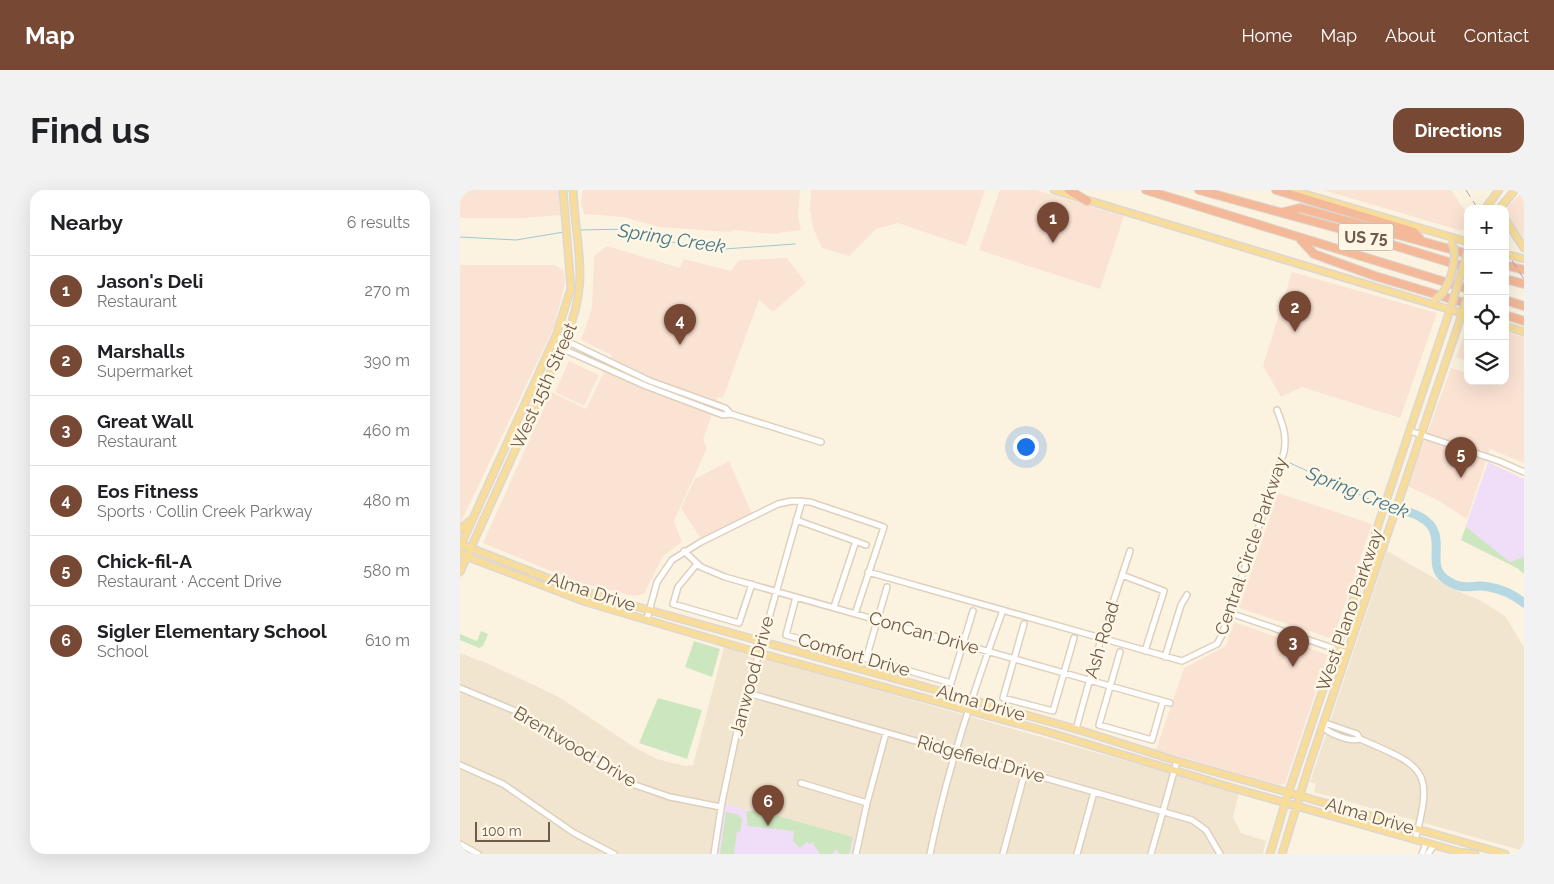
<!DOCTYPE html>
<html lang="en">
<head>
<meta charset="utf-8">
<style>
	body { margin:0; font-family:Raleway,sans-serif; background:#f2f2f2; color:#202124 }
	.controls { position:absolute; right:15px; top:15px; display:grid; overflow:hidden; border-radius:10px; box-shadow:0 5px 20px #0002 }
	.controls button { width:45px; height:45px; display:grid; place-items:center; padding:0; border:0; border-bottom:1px solid #e0e0e0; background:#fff; color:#202124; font:25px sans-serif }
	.scale { position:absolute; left:15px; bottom:12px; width:75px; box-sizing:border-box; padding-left:5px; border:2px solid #705a49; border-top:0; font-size:14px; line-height:18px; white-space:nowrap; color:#705a49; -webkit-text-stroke:4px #fef7e6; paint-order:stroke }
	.you { position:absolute; left:565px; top:256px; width:18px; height:18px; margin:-12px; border:4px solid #fff; border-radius:50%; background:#1a73e8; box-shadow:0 0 0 8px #1a73e833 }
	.badge { display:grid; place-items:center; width:32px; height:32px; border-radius:50%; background:#774935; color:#fff; font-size:16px; font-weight:700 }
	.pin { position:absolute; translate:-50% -41px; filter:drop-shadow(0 1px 2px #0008) }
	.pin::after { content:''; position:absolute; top:26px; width:18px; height:15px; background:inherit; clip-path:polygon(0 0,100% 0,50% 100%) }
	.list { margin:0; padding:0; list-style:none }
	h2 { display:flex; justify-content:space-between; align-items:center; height:65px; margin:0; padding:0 20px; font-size:21px }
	h2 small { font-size:16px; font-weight:400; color:#757577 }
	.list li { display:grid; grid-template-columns:32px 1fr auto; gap:15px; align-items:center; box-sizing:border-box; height:70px; padding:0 20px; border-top:1px solid #e0e0e0 }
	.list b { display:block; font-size:19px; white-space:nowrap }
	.list p { margin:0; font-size:16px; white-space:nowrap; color:#757577 }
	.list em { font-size:16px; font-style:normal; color:#757577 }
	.icon { flex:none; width:28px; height:28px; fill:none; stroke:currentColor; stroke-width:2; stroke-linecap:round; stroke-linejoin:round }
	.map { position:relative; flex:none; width:1064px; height:664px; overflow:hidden; border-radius:15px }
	header { display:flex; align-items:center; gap:30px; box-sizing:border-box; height:70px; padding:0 25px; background:#774935; color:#fff }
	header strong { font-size:24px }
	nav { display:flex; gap:28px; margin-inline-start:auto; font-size:18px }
	.intro { display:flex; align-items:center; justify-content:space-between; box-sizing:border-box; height:120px; padding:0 30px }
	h1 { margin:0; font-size:35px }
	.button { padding:12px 22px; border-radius:15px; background:#774935; color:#fff; font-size:18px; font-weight:700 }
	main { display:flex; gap:30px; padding:0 30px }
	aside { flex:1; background:#fff; border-radius:15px; box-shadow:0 5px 20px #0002 }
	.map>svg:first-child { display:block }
	.residential { fill:#f2e5cf }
	.commercial { fill:#fbe3d4 }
	.education { fill:#f0ddf7 }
	.green { fill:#cce7c0 }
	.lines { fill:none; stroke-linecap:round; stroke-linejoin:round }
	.stream { stroke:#9dc7d4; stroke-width:1 }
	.river { stroke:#b6d8e3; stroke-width:9 }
	.minor-casing { stroke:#ded0bd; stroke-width:8 }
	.major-casing { stroke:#ddd7d3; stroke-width:9 }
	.highway-casing { stroke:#ddd7d3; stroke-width:10 }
	.minor { stroke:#fff; stroke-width:5 }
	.major { stroke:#f8dd9a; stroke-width:6 }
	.highway { stroke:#f3b999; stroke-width:8 }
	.rail { stroke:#b6a0c3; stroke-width:1; stroke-dasharray:8 5; stroke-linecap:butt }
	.major-bridge-casing { stroke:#ddd7d3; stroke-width:9; stroke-linecap:butt }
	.major-bridge { stroke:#f8dd9a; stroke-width:6 }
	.labels { text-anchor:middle; stroke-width:5; stroke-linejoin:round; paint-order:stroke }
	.shield { fill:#fef7e6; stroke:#9b8978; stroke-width:1 }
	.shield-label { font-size:16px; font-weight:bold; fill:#705a49 }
	.street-label { font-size:18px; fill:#705a49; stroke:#fef7e6 }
	.water-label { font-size:19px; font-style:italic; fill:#47788a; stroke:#fef7e6 }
</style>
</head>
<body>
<header>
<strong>Map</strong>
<nav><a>Home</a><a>Map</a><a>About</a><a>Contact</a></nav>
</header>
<div class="intro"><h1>Find us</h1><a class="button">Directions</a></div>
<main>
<aside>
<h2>Nearby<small>6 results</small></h2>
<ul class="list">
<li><span class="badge">1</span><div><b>Jason's Deli</b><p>Restaurant</p></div><em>270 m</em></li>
<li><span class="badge">2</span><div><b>Marshalls</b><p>Supermarket</p></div><em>390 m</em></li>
<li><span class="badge">3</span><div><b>Great Wall</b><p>Restaurant</p></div><em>460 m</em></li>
<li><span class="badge">4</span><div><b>Eos Fitness</b><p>Sports · Collin Creek Parkway</p></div><em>480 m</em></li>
<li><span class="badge">5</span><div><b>Chick-fil-A</b><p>Restaurant · Accent Drive</p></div><em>580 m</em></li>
<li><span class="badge">6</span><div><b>Sigler Elementary School</b><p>School</p></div><em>610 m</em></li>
</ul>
</aside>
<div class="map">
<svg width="1064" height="664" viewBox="0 0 1064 664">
	<rect width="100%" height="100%" fill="#fbf3e0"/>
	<path class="residential" d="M927,361L997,401L1018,409L1045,426L1064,457V661L854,602L856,594L850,592Z
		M264,457L779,603L773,627L781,643L806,651L803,664H0V463L31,475L99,507L177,559L197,569L225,576L233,575Z"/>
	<path class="commercial" d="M0,0H99L101,25L65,28H0Z
		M123,0H340L338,26L341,40L312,44L275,40L269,42L199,37L163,27L124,24L121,11Z
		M351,0H525L506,56L438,33L416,39L389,66L362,58L353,38L350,19Z
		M540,0H576L664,26L640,99L519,60Z
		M863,0H991L1008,25V35L1002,41Z
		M1064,1V48L1047,25V16Z
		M147,56L220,78L224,69L271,81L279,70L327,68L346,93L313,122L299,110L263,208L258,207L243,250L247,258L214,331L222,352L203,366L184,404L174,406L117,392L23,353L91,202L126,219L152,165L121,150L132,118L134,66Z
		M0,75H95L104,81L105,93L94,137L0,334Z
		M832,82L977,123L940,228L842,197L821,207L803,176Z
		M1008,136V172L996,167Z
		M1045,142L1064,147V273L1030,259L1007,329L979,311L948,296L991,178L1008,183V191H1045Z
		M109,171L139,185L124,216L95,202Z
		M269,271L292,324L241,349L221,318L235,289Z
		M818,303L912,334L873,449L779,418Z
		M774,432L868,465L825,594L819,595L696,560L724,478L766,456Z"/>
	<path class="education" d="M1028,272L1064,289V381L1001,350Z
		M265,613L284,620H296L394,648V651L389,664H257Z"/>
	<path class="green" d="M1006,337L1050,372L1064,367V384L1057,378L1001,350Z
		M21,441L28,444L23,456L19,458L0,450V444L17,451Z
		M234,451L260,459L252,487L225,477Z
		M198,508L242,520L227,569L179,553Z
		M296,620L393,647L389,664H380L376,659L372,664H360L352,652L350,654L347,652L340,658L333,651L334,641L288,636L286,622Z
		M266,622L279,625L282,629L280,642L277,641L274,664H260Z"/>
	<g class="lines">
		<path class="stream" d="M120,40L171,39L211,52L264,59L335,54
			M0,47L56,50L104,42
			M830,273L922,315
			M926,316L935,318
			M938,319L945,321"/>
		<path class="river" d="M945,321C999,336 961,371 985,389C1005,403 1011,393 1029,397C1042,399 1054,405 1064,413"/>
		<g class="minor-casing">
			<path id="minor" d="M96,146L190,191L265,218L271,224
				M92,154L186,196L263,225L271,224L361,252
				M950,241L1039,271L1064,282
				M336,330L406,355
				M224,361L241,377L265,387L710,513
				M237,374L218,397L213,414L279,433L292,394
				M408,382L722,471L757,454L762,445L824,262C827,246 823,235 817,220
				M662,385L704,401L685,461
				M336,407L326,445L491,493L513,421
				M374,417L396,351
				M770,423L887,463
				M187,429L197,392L212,370L241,352L318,314L332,311L350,312L424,337L395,424
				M564,434L543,508L593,521L614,448
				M660,462L639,535L692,550L703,511
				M705,467L721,415L727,405
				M406,469L427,397
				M0,498L58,522L83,535L175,595L210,607L261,617
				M288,503L732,630L746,640L760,664
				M868,534L897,544L900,549C890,552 869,544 862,536Z
				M616,539L641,449L670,361
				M900,549C965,577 974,579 955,650
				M0,575L43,594L114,643L154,664
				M341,593L407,613
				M0,654L18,664
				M254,664L262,612L277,541L342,311
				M396,664L407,613L426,543
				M470,664C487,580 514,500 543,420
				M543,664L565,582
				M617,664L634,602
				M691,664L717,571
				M962,664L966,653
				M968,664L974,655"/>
		</g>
		<g class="major-casing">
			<path id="major" d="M594,0L1008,125
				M831,0L1008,52
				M1025,19L1039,0
				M1039,19L1055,0
				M1045,29L1064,58
				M1045,64L1064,69
				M1045,136L1064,142
				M0,339L10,331
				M0,354L108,396L153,410L616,539L717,571L1045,664
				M0,357L97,143L111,98L103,0
				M0,364L126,412L299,463L581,540L766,596L999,662L1015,664
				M0,382L105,150C131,88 116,62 113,0
				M810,664L825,613L992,114
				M822,664L849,576L1004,118"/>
		</g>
		<g class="highway-casing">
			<path id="highway" d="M609,0L627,11
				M686,0L1008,99
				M739,0L877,38L1008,78
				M816,0L954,42L960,49
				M824,22L840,18L1008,64
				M841,50L854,64L915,86L1008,114
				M1045,75L1064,80
				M1045,89L1064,94
				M1045,110L1064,116
				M1045,125L1064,131"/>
		</g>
		<use href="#minor" class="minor"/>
		<use href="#major" class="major"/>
		<use href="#highway" class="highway"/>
		<path class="rail" d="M1006,0L1018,19
			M1045,60L1064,89"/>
		<g class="major-bridge-casing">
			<path id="major-bridge" d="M975,109C989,104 1000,64 991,52
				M992,114L1008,60
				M1004,118L1008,107"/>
		</g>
		<use href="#major-bridge" class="major-bridge"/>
	</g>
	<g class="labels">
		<rect class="shield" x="878.5" y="33.5" width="55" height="27" rx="4"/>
		<g class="shield-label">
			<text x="906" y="53">US 75</text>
		</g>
		<g class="street-label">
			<text transform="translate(84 196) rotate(-66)" y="6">West 15th Street</text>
			<text transform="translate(791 356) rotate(-71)" y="6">Central Circle Parkway</text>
			<text transform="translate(132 402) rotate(18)" y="6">Alma Drive</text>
			<text transform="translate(890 420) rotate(-71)" y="6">West Plano Parkway</text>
			<text transform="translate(464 443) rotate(16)" y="6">ConCan Drive</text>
			<text transform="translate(642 450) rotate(-73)" y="6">Ash Road</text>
			<text transform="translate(394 465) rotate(16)" y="6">Comfort Drive</text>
			<text transform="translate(292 486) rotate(-75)" y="6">Janwood Drive</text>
			<text transform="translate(521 513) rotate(16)" y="6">Alma Drive</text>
			<text transform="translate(115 557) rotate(31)" y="6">Brentwood Drive</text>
			<text transform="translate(521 569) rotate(16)" y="6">Ridgefield Drive</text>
			<text transform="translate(910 626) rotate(16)" y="6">Alma Drive</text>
		</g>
		<g class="water-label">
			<text transform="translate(212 48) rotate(9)" y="7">Spring Creek</text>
			<text transform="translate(898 302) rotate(22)" y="7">Spring Creek</text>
		</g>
	</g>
</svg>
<div class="controls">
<button>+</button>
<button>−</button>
<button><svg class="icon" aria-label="locate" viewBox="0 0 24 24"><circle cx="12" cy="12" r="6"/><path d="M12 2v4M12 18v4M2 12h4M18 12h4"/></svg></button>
<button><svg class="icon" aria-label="layers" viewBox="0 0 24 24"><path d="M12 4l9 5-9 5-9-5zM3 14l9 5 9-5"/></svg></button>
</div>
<div class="scale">100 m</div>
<div class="you"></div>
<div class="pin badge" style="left:593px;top:53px">1</div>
<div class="pin badge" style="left:835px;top:142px">2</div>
<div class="pin badge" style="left:833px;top:477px">3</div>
<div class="pin badge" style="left:220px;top:155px">4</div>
<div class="pin badge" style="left:1001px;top:288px">5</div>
<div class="pin badge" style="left:308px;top:636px">6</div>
</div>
</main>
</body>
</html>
